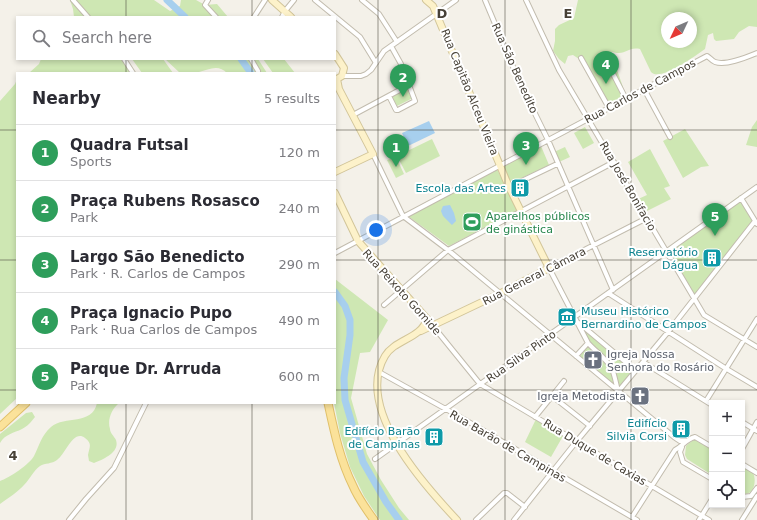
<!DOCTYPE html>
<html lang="en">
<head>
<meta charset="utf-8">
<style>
	body { margin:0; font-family:"DejaVu Sans",sans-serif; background:#f2f2f3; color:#2b2b33 }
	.controls { position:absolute; right:12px; bottom:12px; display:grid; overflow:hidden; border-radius:0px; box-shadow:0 2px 6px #0003 }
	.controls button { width:36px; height:36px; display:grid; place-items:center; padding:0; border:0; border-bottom:1px solid #e1e1e2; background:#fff; color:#2b2b33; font:20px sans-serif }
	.compass { position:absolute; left:661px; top:12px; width:36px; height:36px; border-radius:50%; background:#fff; box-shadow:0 2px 6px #0003; rotate:226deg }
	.you { position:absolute; left:376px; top:230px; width:14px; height:14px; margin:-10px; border:3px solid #fff; border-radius:50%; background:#1a73e8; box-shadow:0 0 0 6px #1a73e833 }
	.badge { display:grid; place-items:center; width:26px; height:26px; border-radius:50%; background:#f34620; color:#fff; font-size:13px; font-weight:700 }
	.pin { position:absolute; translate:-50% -33px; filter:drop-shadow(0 1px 2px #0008) }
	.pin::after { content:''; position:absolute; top:21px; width:14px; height:12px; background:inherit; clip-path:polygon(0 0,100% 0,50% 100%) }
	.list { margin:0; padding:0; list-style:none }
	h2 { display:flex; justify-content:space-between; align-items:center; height:52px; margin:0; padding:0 16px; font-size:17px }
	h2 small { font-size:13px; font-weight:400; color:#7c7c81 }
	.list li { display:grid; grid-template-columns:26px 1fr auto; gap:12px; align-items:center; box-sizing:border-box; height:56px; padding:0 16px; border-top:1px solid #e1e1e2 }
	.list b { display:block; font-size:15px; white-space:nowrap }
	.list p { margin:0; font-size:13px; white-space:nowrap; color:#7c7c81 }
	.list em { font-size:13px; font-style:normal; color:#7c7c81 }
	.icon { flex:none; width:22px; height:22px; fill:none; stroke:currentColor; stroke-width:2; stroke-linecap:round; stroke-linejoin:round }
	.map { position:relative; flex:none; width:757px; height:520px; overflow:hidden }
	.search { position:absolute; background:#fff; box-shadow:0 2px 6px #0003; left:16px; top:16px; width:320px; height:44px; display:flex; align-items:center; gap:10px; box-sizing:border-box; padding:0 14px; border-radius:0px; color:#7c7c81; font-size:15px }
	.panel { position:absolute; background:#fff; box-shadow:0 2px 6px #0003; left:16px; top:72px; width:320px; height:332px; border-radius:0px }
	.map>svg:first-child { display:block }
	.green { fill:#cee7b3; fill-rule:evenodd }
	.water { fill:#a7cfee }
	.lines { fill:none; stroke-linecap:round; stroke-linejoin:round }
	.river { stroke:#a7cfee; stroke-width:7 }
	.street-casing { stroke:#c2bcae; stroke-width:6 }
	.secondary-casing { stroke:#d2c599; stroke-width:8 }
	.primary-casing { stroke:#e0c06a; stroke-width:9 }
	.street { stroke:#fff; stroke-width:4 }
	.secondary { stroke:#fdf2ca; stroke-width:6 }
	.primary { stroke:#fbe29a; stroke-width:7 }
	.grid { fill:none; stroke:#474137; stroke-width:1; stroke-opacity:0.55 }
	.labels { text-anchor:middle; stroke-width:4; stroke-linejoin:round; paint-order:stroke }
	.street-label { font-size:11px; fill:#474137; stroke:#fff }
	.culture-label { font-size:11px; fill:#0d838f; stroke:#fff; text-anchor:end }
	.leisure-label { font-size:11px; fill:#27864d; stroke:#fff; text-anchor:start }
	.worship-label { font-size:11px; fill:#5b616d; stroke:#fff; text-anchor:start }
	.grid-label { font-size:13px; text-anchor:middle; font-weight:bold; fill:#474137; stroke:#fff; stroke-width:4; stroke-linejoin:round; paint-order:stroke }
</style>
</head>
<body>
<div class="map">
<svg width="757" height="520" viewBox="0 0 757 520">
	<rect width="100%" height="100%" fill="#f4f1e9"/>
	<path class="green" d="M70,0H154L170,11L180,6L181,0H196L205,5L217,4L228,17H74L73,9Z
		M578,0H757V27L749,26L739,32L734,39L716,41L714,39L713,33L708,35L705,49C695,56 660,82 651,72L640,49C629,47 627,53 619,53C614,53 611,50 606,53C603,55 603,58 603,62L607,66L617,70L623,87L624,98L619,102L616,100L610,103L607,101L595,78L589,73L579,59L573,55L568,56L565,64L559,59L553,51L555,41V29L559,25L574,18ZM667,18H691V42H667Z
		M41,59H121L134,73H29L39,64Z
		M132,59H163L173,73H142Z
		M165,59H258L267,73H227C219,64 209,69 199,72C194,75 185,73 180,73Z
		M263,59H284L295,73H273Z
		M17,79V398L0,414V101L15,84Z
		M407,88L413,98L397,106L392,97L393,95Z
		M757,120V147L746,145L752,127Z
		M585,127L594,143L583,149L574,133Z
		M685,129L709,166L701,167L683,178L663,141Z
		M432,139L440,156L406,173L397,156Z
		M541,146L549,165L511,183L503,166Z
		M565,147L570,157L559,162L554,152Z
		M650,149L670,186L664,188L671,199L643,213L636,200L647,195L628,162Z
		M396,157L404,174L396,178L387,160Z
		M497,169L518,210L449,246L408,216Z
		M739,196L754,220L695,298L666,252Z
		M335,279L388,320L370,352L360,353L351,398L367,454L381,480L399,508L409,520H380L364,496L350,467L340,433L334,403Z
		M580,325L634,370L619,388L612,367L590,343Z
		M588,344C594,351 608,362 611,369C613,374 613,381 613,386L578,356Z
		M97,403H119C112,409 107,419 110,429C110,433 114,436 116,440C120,452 104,459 94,463L89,461C89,460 88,455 88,455C89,448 93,444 85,438C73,429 66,454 57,460C52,464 45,463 40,466C33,471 30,479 24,485C18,492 8,498 0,504V481C9,478 30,464 34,456C40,444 41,436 51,427C65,415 92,426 97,403Z
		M32,412L35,417C31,422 28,426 22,429C14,433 5,434 0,443V434L26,413Z
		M536,419L563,436L551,457L525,442Z
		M694,439L712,449V475L687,459L685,455L686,446Z
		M742,466C745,468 750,470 753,473C757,480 754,498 742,493Z"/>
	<path class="water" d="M429,121L435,133L408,146L402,133Z
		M450,205L454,213L456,221L452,225L443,216L441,211L443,206Z"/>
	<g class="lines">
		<path class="river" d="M167,0L185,17
			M241,59L251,73
			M335,292L345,306L350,320V335L344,378L345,400L363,462L386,502L399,520"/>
		<g class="street-casing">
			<path id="street" d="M73,0L88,17
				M208,0L205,5L216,17
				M315,0L360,37L376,63
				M362,0L379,14L397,42
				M485,0L519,81L548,140L613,290
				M526,0L559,70L704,315L757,347
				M254,17L265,0
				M282,17L285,11L294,0
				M581,58L609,108
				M124,59L133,73
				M251,59L258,71
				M609,66L626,99
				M342,76H361L366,74L371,70L384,51L456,0
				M644,89L670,137
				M389,96L396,110H398L415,101L401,64L391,46
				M353,115L409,85
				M373,154L403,216L448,250L674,437L680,441H686
				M509,187L557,164
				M741,198L757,224
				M335,253L707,56C709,57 712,61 715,62C726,66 747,57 757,53
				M608,293L725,368L757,387
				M384,305L448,250L614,162
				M579,323L635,370
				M433,326L480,384L709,520
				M576,356L588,343
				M643,362L712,405
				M379,372L462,418L637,520
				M618,391C616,384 615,376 612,369C608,360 595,351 588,343L549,268L647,218
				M552,396L564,381
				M706,401L757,319
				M535,417L552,396L590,426
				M742,422L757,431
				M682,447L680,452L683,462L712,479
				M742,449L757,422
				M375,459L757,187
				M742,464L757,473
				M742,497L751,496L757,488
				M632,517L675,450C683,446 686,439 695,437L712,447
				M69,520L86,499L114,468L146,403
				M476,520L504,493H507L525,507
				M514,520L576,442L668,332L755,221
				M699,520L712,499
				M742,520L757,496"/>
		</g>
		<g class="secondary-casing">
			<path id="secondary" d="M272,0L291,17
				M335,54L344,68L342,76L337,79L339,89L373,154L335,172
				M335,193L358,241L429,321
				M427,319C421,339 395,339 385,356C354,408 424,485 457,520
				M421,331L501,293L549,268L509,187L433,6L426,0"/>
		</g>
		<g class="primary-casing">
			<path id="primary" d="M328,403C334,431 340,460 353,486C358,498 366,509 374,520
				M0,427L26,403"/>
		</g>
		<use href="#street" class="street"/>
		<use href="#secondary" class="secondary"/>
		<use href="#primary" class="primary"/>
	</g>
	<path class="grid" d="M126,0V17M252,0V17M378,0V520M505,0V520M631,0V520M126,59V73M252,59V73M0,130H17M335,130H757M0,260H17M335,260H757M0,390H17M335,390H757M126,403V520M252,403V520"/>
	<defs>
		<g id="building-square" transform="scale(1)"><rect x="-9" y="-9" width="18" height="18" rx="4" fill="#0f9aa8" stroke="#fff"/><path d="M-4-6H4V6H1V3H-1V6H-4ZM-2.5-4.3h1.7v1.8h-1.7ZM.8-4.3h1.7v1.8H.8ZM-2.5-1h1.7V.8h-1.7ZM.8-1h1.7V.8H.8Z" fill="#fff"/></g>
		<g id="stadium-square" transform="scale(1)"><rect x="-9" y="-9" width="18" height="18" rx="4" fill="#2e9e5b" stroke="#fff"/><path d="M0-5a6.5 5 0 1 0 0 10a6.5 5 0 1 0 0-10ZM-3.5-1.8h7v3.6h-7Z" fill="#fff"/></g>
		<g id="museum-square" transform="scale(1)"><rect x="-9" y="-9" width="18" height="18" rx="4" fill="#0f9aa8" stroke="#fff"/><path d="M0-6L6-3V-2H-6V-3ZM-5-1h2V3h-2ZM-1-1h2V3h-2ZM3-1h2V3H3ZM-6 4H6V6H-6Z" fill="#fff"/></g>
		<g id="church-square" transform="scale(1)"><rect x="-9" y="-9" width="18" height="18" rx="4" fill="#6b7280" stroke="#fff"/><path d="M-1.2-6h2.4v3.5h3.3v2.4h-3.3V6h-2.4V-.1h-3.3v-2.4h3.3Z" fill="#fff"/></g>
	</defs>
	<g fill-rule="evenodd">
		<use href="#building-square" x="520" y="188"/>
		<use href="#stadium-square" x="472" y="222"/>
		<use href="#building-square" x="712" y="258"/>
		<use href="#museum-square" x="567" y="317"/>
		<use href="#church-square" x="593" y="360"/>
		<use href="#church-square" x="640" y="396"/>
		<use href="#building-square" x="681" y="429"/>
		<use href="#building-square" x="434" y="437"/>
	</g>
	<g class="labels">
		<g class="street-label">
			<text transform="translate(515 68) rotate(66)" y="4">Rua São Benedito</text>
			<text transform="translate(640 91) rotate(-28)" y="4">Rua Carlos de Campos</text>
			<text transform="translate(470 92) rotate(68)" y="4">Rua Capitão Alceu Vieira</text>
			<text transform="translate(628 186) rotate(60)" y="4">Rua José Bonifacio</text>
			<text transform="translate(534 276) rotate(-27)" y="4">Rua General Câmara</text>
			<text transform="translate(402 292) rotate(48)" y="4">Rua Peixoto Gomide</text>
			<text transform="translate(521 356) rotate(-35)" y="4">Rua Silva Pinto</text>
			<text transform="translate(508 446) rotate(30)" y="4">Rua Barão de Campinas</text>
			<text transform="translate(595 452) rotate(31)" y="4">Rua Duque de Caxias</text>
		</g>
		<g class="culture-label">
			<text x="506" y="192">Escola das Artes</text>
			<text x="698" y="256">Reservatório<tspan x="698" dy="13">Dágua</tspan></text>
			<text x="581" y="315" text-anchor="start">Museu Histórico<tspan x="581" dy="13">Bernardino de Campos</tspan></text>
			<text x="667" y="427">Edifício<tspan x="667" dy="13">Silvia Corsi</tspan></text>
			<text x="420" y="435">Edifício Barão<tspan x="420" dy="13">de Campinas</tspan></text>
		</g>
		<g class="leisure-label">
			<text x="486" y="220">Aparelhos públicos<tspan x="486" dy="13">de ginástica</tspan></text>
		</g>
		<g class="worship-label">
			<text x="607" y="358">Igreja Nossa<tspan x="607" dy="13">Senhora do Rosário</tspan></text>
			<text x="626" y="400" text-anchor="end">Igreja Metodista</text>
		</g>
	</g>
	<g class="grid-label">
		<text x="442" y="18">D</text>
		<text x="568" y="18">E</text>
		<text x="13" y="460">4</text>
	</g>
</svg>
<div class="controls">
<button>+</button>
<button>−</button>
<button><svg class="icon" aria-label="locate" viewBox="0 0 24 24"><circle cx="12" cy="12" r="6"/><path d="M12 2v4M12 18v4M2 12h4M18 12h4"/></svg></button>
</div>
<svg class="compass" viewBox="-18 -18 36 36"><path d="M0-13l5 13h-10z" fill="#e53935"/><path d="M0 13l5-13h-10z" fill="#7c7c81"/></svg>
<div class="you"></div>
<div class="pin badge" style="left:396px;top:167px;background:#2e9e5b">1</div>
<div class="pin badge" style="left:403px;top:97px;background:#2e9e5b">2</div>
<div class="pin badge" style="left:526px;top:165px;background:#2e9e5b">3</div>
<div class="pin badge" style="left:606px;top:84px;background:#2e9e5b">4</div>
<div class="pin badge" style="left:715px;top:236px;background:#2e9e5b">5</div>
<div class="search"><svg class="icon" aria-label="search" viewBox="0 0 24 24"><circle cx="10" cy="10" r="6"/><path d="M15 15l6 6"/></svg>Search here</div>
<section class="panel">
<h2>Nearby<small>5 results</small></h2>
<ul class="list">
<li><span class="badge" style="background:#2e9e5b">1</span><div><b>Quadra Futsal</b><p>Sports</p></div><em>120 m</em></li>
<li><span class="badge" style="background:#2e9e5b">2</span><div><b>Praça Rubens Rosasco</b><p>Park</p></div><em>240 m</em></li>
<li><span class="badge" style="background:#2e9e5b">3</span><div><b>Largo São Benedicto</b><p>Park · R. Carlos de Campos</p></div><em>290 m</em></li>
<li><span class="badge" style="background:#2e9e5b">4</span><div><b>Praça Ignacio Pupo</b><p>Park · Rua Carlos de Campos</p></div><em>490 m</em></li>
<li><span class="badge" style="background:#2e9e5b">5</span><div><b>Parque Dr. Arruda</b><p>Park</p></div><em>600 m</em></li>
</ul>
</section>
</div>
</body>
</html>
